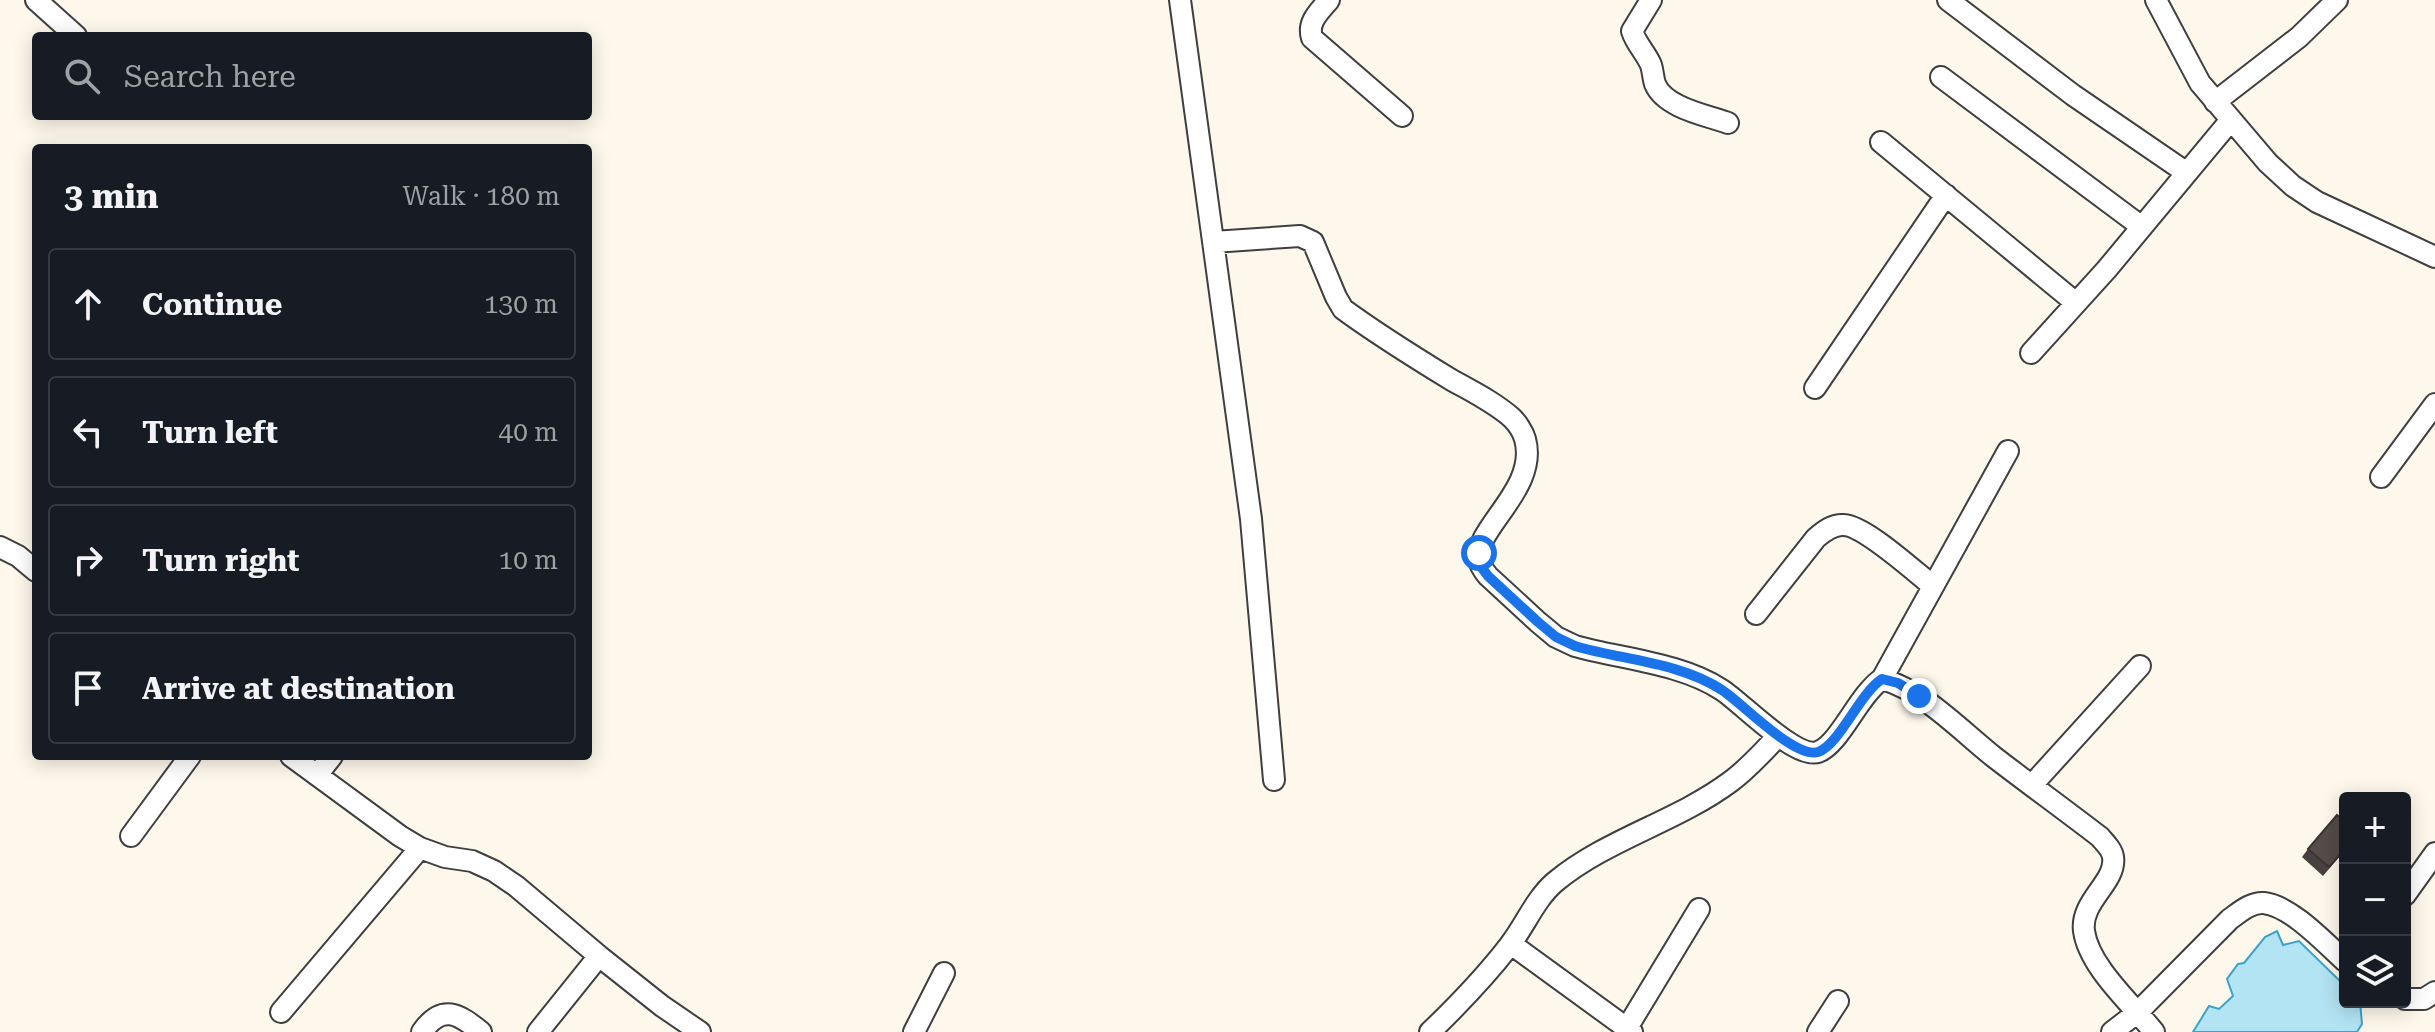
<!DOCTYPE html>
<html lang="en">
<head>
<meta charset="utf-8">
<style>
	body { margin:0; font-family:"Roboto Serif",serif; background:#20242c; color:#f1f3f6 }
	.controls { position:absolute; right:24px; bottom:24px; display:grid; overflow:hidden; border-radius:8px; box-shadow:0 4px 20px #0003 }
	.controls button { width:72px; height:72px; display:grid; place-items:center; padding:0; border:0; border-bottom:2px solid #363941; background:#171b24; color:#f1f3f6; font:40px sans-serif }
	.stop { position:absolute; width:24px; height:24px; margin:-18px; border:6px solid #1a73e8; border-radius:50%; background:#fff }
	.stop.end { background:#1a73e8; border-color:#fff; box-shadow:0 2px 8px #0008 }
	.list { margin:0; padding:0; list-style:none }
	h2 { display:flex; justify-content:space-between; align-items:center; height:104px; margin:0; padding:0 32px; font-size:34px }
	h2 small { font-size:26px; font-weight:400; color:#9ea1a6 }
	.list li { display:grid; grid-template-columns:52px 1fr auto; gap:24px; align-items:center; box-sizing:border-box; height:112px; margin:0 16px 16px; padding:0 16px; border:2px solid #363941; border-radius:8px }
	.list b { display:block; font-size:30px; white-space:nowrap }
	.list em { font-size:26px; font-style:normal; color:#9ea1a6 }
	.icon { flex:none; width:44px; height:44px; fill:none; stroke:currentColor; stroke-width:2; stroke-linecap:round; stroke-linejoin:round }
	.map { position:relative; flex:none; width:2435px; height:1032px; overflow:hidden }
	.search { position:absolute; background:#171b24; box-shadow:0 4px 20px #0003; left:32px; top:32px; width:560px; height:88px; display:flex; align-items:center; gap:20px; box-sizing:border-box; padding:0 28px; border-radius:8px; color:#9ea1a6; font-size:30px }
	.panel { position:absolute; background:#171b24; box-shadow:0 4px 20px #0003; left:32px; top:144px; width:560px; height:616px; border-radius:8px }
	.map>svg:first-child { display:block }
	.water { fill:#b3e4f3; stroke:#3da2c7; stroke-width:2 }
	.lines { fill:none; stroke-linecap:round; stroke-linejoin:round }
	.street-casing { stroke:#3f3f3f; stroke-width:24 }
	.street { stroke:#fff; stroke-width:20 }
	.wall { fill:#48413f }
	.building { fill:#544c49; stroke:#3b3533; stroke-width:2 }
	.route { stroke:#1a73e8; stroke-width:10 }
</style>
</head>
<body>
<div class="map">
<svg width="2435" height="1032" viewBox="0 0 2435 1032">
	<rect width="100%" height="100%" fill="#fef8ec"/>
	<path class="water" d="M2277,931L2283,945L2299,941L2345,986V1002H2360L2362,1024L2357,1032H2193L2209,1006L2219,1009L2233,996L2227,979L2238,964L2244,963L2265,937Z"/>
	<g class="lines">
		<g class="street-casing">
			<path id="street" d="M36,0L76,36
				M1180,0L1251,519L1274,780
				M1329,0C1319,12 1307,22 1312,38L1402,116
				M1651,0L1632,31C1636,44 1646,53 1651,65C1653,71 1653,78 1655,84C1665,108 1706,115 1728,123
				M1948,0L2073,95L2187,173
				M2156,0L2200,83L2268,163L2293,186L2317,202L2435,257
				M1941,77L2142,227
				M2215,102L2299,37L2337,0
				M1881,142L2076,303
				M1213,242L1300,236L1313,242L1336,297L1343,309C1377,334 1414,357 1450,379C1471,391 1494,402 1512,418C1517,423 1523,432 1525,439C1539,489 1473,529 1479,560C1480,566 1484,571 1488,576L1538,622L1556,637L1575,646C1621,659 1681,663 1722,690C1742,703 1795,759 1818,752C1840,744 1859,694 1882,679C1924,691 1960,730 1994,757C2029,784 2065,810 2100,837C2104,842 2112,849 2113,857C2117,882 2080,901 2084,931C2089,967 2132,1004 2154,1032
				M2031,353L2107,269L2230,121
				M1815,388L1946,195
				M2381,477L2435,404
				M0,547L18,556L36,571
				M1756,614L1816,538C1824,531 1833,524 1844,525C1865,526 1915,572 1933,586
				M1882,679L2008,451
				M291,756L400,836L420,848L445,857L472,861L494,871L516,886L599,956L662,1006L700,1032
				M317,775L332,756
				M2032,785L2140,666
				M131,836L190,756
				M2405,895L2435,853
				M1511,944L1632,1032
				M2405,999H2424L2435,992
				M281,1012L420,848
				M1627,1028L1699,909
				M422,1032C442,1003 459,1014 481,1032
				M538,1032L599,956
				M914,1032L944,973
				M1430,1032C1458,1005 1485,977 1509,946C1525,926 1535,899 1555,882C1607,839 1676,822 1730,782C1748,769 1763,752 1778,736
				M1818,1032L1838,1001
				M2112,1032L2138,1012L2230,919C2240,912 2251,902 2264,903C2291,906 2325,943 2345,961"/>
		</g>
		<use href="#street" class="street"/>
	</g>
	<path class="wall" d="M2308,849L2345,850L2323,876L2302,857Z"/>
	<path class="building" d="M2337,815L2345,822V849L2329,867L2308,849Z"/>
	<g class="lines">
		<path class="route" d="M1479,553V564L1488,576L1538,622L1556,637L1575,646C1622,660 1679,662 1722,690C1742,703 1795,759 1818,752C1840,744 1859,694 1882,679L1898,683L1919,696"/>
	</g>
</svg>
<div class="controls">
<button>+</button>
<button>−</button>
<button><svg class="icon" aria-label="layers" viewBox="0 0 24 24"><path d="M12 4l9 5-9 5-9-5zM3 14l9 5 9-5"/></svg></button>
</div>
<div class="stop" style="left:1479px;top:553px"></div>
<div class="stop end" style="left:1919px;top:696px"></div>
<div class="search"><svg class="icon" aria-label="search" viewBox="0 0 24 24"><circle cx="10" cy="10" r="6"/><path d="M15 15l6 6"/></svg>Search here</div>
<section class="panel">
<h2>3 min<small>Walk · 180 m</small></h2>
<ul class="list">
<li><svg class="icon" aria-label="ahead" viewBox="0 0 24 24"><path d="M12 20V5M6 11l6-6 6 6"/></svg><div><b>Continue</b></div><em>130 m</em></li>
<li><svg class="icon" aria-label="left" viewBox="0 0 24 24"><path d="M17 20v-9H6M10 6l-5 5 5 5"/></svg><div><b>Turn left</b></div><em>40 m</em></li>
<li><svg class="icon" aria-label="right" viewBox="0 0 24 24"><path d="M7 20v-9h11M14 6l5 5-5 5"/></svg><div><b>Turn right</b></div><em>10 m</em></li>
<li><svg class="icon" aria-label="arrive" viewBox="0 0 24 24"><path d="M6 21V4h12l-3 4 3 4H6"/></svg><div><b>Arrive at destination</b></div></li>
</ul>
</section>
</div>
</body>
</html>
